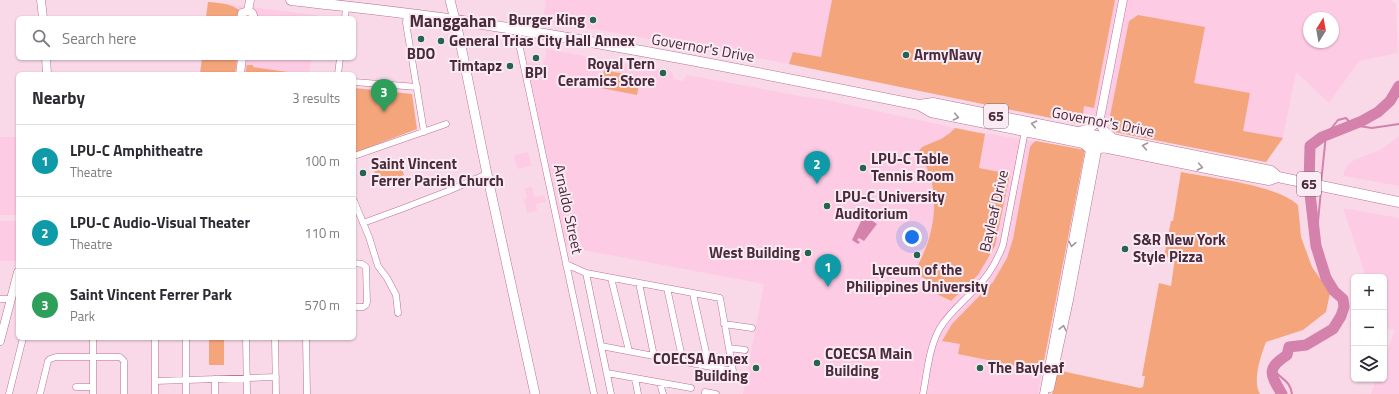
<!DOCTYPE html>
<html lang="en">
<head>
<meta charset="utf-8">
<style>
	body { margin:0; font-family:"Titillium Web",sans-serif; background:#f2f2f3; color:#2b2b33 }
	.controls { position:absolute; right:12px; bottom:12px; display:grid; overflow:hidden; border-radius:6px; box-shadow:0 1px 3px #0004 }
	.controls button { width:36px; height:36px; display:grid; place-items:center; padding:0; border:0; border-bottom:1px solid #e1e1e2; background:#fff; color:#2b2b33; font:20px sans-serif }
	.compass { position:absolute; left:1303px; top:12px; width:36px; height:36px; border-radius:50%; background:#fff; box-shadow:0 1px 3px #0004; rotate:11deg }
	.you { position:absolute; left:912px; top:237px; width:14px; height:14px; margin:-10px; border:3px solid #fff; border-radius:50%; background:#1a73e8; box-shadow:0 0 0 6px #1a73e833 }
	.badge { display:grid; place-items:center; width:26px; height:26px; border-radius:50%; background:#27644f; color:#fff; font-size:13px; font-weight:700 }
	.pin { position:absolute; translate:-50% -33px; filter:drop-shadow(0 1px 2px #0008) }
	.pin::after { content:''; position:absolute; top:21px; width:14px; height:12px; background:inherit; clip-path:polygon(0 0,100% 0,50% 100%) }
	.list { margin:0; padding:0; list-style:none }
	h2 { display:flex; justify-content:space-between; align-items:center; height:52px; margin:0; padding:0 16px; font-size:17px }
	h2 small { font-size:13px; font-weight:400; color:#7c7c81 }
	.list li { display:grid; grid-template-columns:26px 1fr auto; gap:12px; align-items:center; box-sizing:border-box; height:72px; padding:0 16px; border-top:1px solid #e1e1e2 }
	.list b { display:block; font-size:15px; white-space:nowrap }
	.list p { margin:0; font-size:13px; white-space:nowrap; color:#7c7c81 }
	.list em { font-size:13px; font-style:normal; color:#7c7c81 }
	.icon { flex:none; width:22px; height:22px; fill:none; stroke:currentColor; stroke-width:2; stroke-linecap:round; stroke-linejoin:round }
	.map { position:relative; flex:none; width:1399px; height:394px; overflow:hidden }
	.search { position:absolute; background:#fff; box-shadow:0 1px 3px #0004; left:16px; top:16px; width:340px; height:44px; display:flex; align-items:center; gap:10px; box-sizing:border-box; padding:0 14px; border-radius:6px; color:#7c7c81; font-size:15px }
	.panel { position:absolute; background:#fff; box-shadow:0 1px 3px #0004; left:16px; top:72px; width:340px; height:268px; border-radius:6px }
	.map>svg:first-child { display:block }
	.built { fill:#fecbe4; fill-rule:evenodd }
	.green { fill:#f5a57c }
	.water { fill:#d482ac }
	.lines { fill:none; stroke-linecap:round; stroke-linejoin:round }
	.stream { stroke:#d482ac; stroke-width:2 }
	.river { stroke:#d482ac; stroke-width:11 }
	.minor-casing { stroke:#b97397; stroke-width:7 }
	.tertiary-casing { stroke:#b97397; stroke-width:9 }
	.secondary-casing { stroke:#b97397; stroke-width:10 }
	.primary-casing { stroke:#b97397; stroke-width:11 }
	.minor { stroke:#fff; stroke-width:6 }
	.tertiary { stroke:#fff; stroke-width:8 }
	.secondary { stroke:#fff; stroke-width:9 }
	.primary { stroke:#fff; stroke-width:10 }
	.oneway { stroke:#a4959d }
	.poi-dot { fill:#27644f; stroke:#fbebf3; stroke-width:1.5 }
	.labels { text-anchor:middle; stroke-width:4; stroke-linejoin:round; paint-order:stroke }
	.shield { fill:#fbebf3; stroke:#7e6572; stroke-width:1 }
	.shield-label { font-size:14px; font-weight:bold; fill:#492b3b }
	.poi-label { font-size:15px; font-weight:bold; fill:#492b3b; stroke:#fbebf3; text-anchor:start }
	.street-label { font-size:15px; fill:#492b3b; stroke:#fbebf3 }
	.quarter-label { font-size:17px; font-weight:bold; fill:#492b3b; stroke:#fbebf3 }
</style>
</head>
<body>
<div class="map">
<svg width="1399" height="394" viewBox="0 0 1399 394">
	<rect width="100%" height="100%" fill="#f9d9e8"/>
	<path class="built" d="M541,0H1391L1396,4L1398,53L1359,61L1329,103L1296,72L1283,138L1266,162L1114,132L1109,121L1083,116L1080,124L779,62L543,20L546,1ZM1309,18H1333V42H1309Z
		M208,2L316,15L315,18H206Z
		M547,49L659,70L660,67L668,69L673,74V79L683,81L685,77L687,75L800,96L823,99L955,128L1085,150L1038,394H743L764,284L567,247L565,244L527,62L543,65Z
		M202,58H310L311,61L309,74H200Z
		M1399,136V186L1344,176V171L1347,166L1354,160L1380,150Z
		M0,137H18V215H0Z
		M528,152L531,166L517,169L514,155Z
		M532,187L534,197L544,195L546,202L536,204L537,211L527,213L524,199L527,198L525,188Z
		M1343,208L1399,218V394H1371L1376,379H1384V359L1395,330L1384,327V277H1366Z
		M0,221H18V253L17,261H0Z"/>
	<path class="green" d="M832,0H1115L1094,108L1084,106L1082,122L1080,124L789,64L793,52L821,57Z
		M208,2C219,3 230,3 239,10L240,18H206Z
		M1138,15L1205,27L1194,83L1250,93L1243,131L1283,138L1266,162L1114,132L1109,121L1129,21Z
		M202,58H237L235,74H200Z
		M247,65H253V67L295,73V74H245Z
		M604,70L640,77L637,95L601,88Z
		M354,88L412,94L417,129L354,153Z
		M955,128L985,134L979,168L1010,174L995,246L978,275L951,301L923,287L927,280L914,272C931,244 939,211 931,179C928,170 926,163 919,157L917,158L919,151L922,147L941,139L950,133Z
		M1036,141L1085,150L1042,371L958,354L960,344L942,341L952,324L993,282L1007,258L1013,239L1030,147L1033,143Z
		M399,161L404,175L378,184L374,170Z
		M1181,172C1211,178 1277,185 1298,205L1301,237L1312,267L1330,293L1326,312L1303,330L1266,342C1261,355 1252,381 1260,394H1052L1057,370L1140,388L1143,387L1145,376H1142L1159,283L1171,286L1175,258L1164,257L1171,221H1173Z
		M209,338H224V365H209Z"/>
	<path class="water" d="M864,215L877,224L864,241L859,238L857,240L860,242L858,244L852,240Z"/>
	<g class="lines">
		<path class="stream" d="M1394,95H1399
			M1321,183L1326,135L1338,120L1346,118L1352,125L1372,128L1399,124
			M1316,243L1321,190
			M1273,368C1280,380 1290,379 1292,394"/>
		<path class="river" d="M1282,394C1270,374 1266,369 1287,355L1289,347L1306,345L1333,329L1341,316L1344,307L1343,299L1334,291L1326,278L1316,246L1309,185L1310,146L1322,137L1362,121L1378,112L1390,101L1399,86"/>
		<g class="minor-casing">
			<path id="minor" d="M407,14L406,23L424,132
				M345,18L346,7
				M519,30L518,39L594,394
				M338,74L340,58
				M354,82L417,87
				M354,156L446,124
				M354,201L369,237L378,266L387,278L396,295L398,313
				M363,223L404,208L448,191L487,174
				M354,263L362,264L366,267L367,302L366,305L363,307H354
				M566,264L586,273L720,298L733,371L601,346
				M586,273L611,394
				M611,278L629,351
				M639,283L654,356
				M667,288L683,362
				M693,294L709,366
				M0,299H11
				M724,324L752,328
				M93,338V394
				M155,338V394
				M186,338V394
				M246,338L247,394
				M275,338L276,394
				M306,338L307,394
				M729,348L745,350
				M607,373L691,388
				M635,378L638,394
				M215,379V394
				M155,381L276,377
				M660,383L663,394
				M76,387H93
				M9,394L23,338
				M40,394L48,361L50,359L56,357H120L124,361V394
				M705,394V392L716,394
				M923,394C927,373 929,347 940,328C949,313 963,302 975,289C988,277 997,261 1003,245L1025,131"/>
		</g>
		<g class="tertiary-casing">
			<path id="tertiary" d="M41,0L43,18
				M248,11L250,0
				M248,11L252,13L254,18
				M241,18L242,13L248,11
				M46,58L47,74
				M240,74L242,58
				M1078,131C1090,129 1093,128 1100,118
				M1114,139L1102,128L1100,118L1123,0
				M0,341L18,272
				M1050,388L1069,300L1097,151L1100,149L1107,148
				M1044,394L1090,150L1082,143"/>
		</g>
		<g class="secondary-casing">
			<path id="secondary" d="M450,0L459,36L487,174L535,394"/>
		</g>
		<g class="primary-casing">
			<path id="primary" d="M291,0C350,7 410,13 469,22C620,45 770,75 919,105L931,112L1221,171L1269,180L1278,177L1399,202
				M919,105L933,103L1271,171L1278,177"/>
		</g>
		<use href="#minor" class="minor"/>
		<use href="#tertiary" class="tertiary"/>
		<use href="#secondary" class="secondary"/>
		<use href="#primary" class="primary"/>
	</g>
	<defs><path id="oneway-chevron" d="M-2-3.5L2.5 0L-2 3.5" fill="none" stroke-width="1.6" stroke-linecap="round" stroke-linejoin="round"/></defs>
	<g class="oneway">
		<use href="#oneway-chevron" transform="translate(956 117) rotate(12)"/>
		<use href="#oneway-chevron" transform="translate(1034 124) rotate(-168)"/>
		<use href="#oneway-chevron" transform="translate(1145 146) rotate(-169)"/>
		<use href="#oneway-chevron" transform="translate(1200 167) rotate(11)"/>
		<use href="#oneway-chevron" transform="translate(1072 244) rotate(101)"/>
		<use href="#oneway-chevron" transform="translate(1063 328) rotate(-78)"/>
	</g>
	<g class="poi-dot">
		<circle cx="593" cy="20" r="4"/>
		<circle cx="421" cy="39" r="4"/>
		<circle cx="441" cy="41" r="4"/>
		<circle cx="906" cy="55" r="4"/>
		<circle cx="536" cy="58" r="4"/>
		<circle cx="510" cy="66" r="4"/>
		<circle cx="663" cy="73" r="4"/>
		<circle cx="863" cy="168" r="4"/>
		<circle cx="363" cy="173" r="4"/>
		<circle cx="827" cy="206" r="4"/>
		<circle cx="1125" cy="249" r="4"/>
		<circle cx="808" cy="253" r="4"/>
		<circle cx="917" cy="255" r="4"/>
		<circle cx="817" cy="363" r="4"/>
		<circle cx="756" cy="368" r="4"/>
		<circle cx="980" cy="368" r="4"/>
	</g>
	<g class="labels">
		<g class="shield">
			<rect x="984" y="104" width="24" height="24" rx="3"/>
			<rect x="1297" y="172" width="24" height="24" rx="3"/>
		</g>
		<g class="shield-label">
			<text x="996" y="121">65</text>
			<text x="1309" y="189">65</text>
		</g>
		<g class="poi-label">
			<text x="585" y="25" text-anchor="end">Burger King</text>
			<text x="449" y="46">General Trias City Hall Annex</text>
			<text x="421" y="59" text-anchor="middle">BDO</text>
			<text x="914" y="60">ArmyNavy</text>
			<text x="655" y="69" text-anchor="end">Royal Tern<tspan x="655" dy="17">Ceramics Store</tspan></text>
			<text x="502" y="71" text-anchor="end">Timtapz</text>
			<text x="536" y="78" text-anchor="middle">BPI</text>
			<text x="871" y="164">LPU-C Table<tspan x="871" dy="17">Tennis Room</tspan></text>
			<text x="371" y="169">Saint Vincent<tspan x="371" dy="17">Ferrer Parish Church</tspan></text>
			<text x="835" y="202">LPU-C University<tspan x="835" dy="17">Auditorium</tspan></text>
			<text x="1133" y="245">S&amp;R New York<tspan x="1133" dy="17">Style Pizza</tspan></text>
			<text x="800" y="258" text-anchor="end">West Building</text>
			<text x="917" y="275" text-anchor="middle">Lyceum of the<tspan x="917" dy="17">Philippines University</tspan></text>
			<text x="825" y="359">COECSA Main<tspan x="825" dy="17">Building</tspan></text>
			<text x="748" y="364" text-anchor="end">COECSA Annex<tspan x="748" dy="17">Building</tspan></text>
			<text x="988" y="373">The Bayleaf</text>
		</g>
		<g class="street-label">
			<text transform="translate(703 48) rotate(10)" y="5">Governor's Drive</text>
			<text transform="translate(1103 122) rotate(11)" y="5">Governor's Drive</text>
			<text transform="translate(568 209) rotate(78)" y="5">Arnaldo Street</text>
			<text transform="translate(994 211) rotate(-77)" y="5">Bayleaf Drive</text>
		</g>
		<g class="quarter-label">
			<text x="453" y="27">Manggahan</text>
		</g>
	</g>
</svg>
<div class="controls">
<button>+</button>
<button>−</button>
<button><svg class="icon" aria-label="layers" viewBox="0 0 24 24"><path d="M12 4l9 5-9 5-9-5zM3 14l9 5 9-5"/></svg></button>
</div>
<svg class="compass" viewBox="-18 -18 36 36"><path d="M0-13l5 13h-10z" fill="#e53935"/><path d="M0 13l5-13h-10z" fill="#7c7c81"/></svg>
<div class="you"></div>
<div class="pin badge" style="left:828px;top:287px;background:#0f9aa8">1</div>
<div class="pin badge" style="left:817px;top:184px;background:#0f9aa8">2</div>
<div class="pin badge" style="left:384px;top:112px;background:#2e9e5b">3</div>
<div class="search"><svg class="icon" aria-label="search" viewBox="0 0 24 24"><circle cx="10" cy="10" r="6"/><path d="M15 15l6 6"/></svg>Search here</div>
<section class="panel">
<h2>Nearby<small>3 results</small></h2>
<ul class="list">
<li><span class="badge" style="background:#0f9aa8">1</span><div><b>LPU-C Amphitheatre</b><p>Theatre</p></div><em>100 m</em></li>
<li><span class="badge" style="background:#0f9aa8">2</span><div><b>LPU-C Audio-Visual Theater</b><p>Theatre</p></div><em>110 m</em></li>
<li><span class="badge" style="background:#2e9e5b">3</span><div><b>Saint Vincent Ferrer Park</b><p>Park</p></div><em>570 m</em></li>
</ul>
</section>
</div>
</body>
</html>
